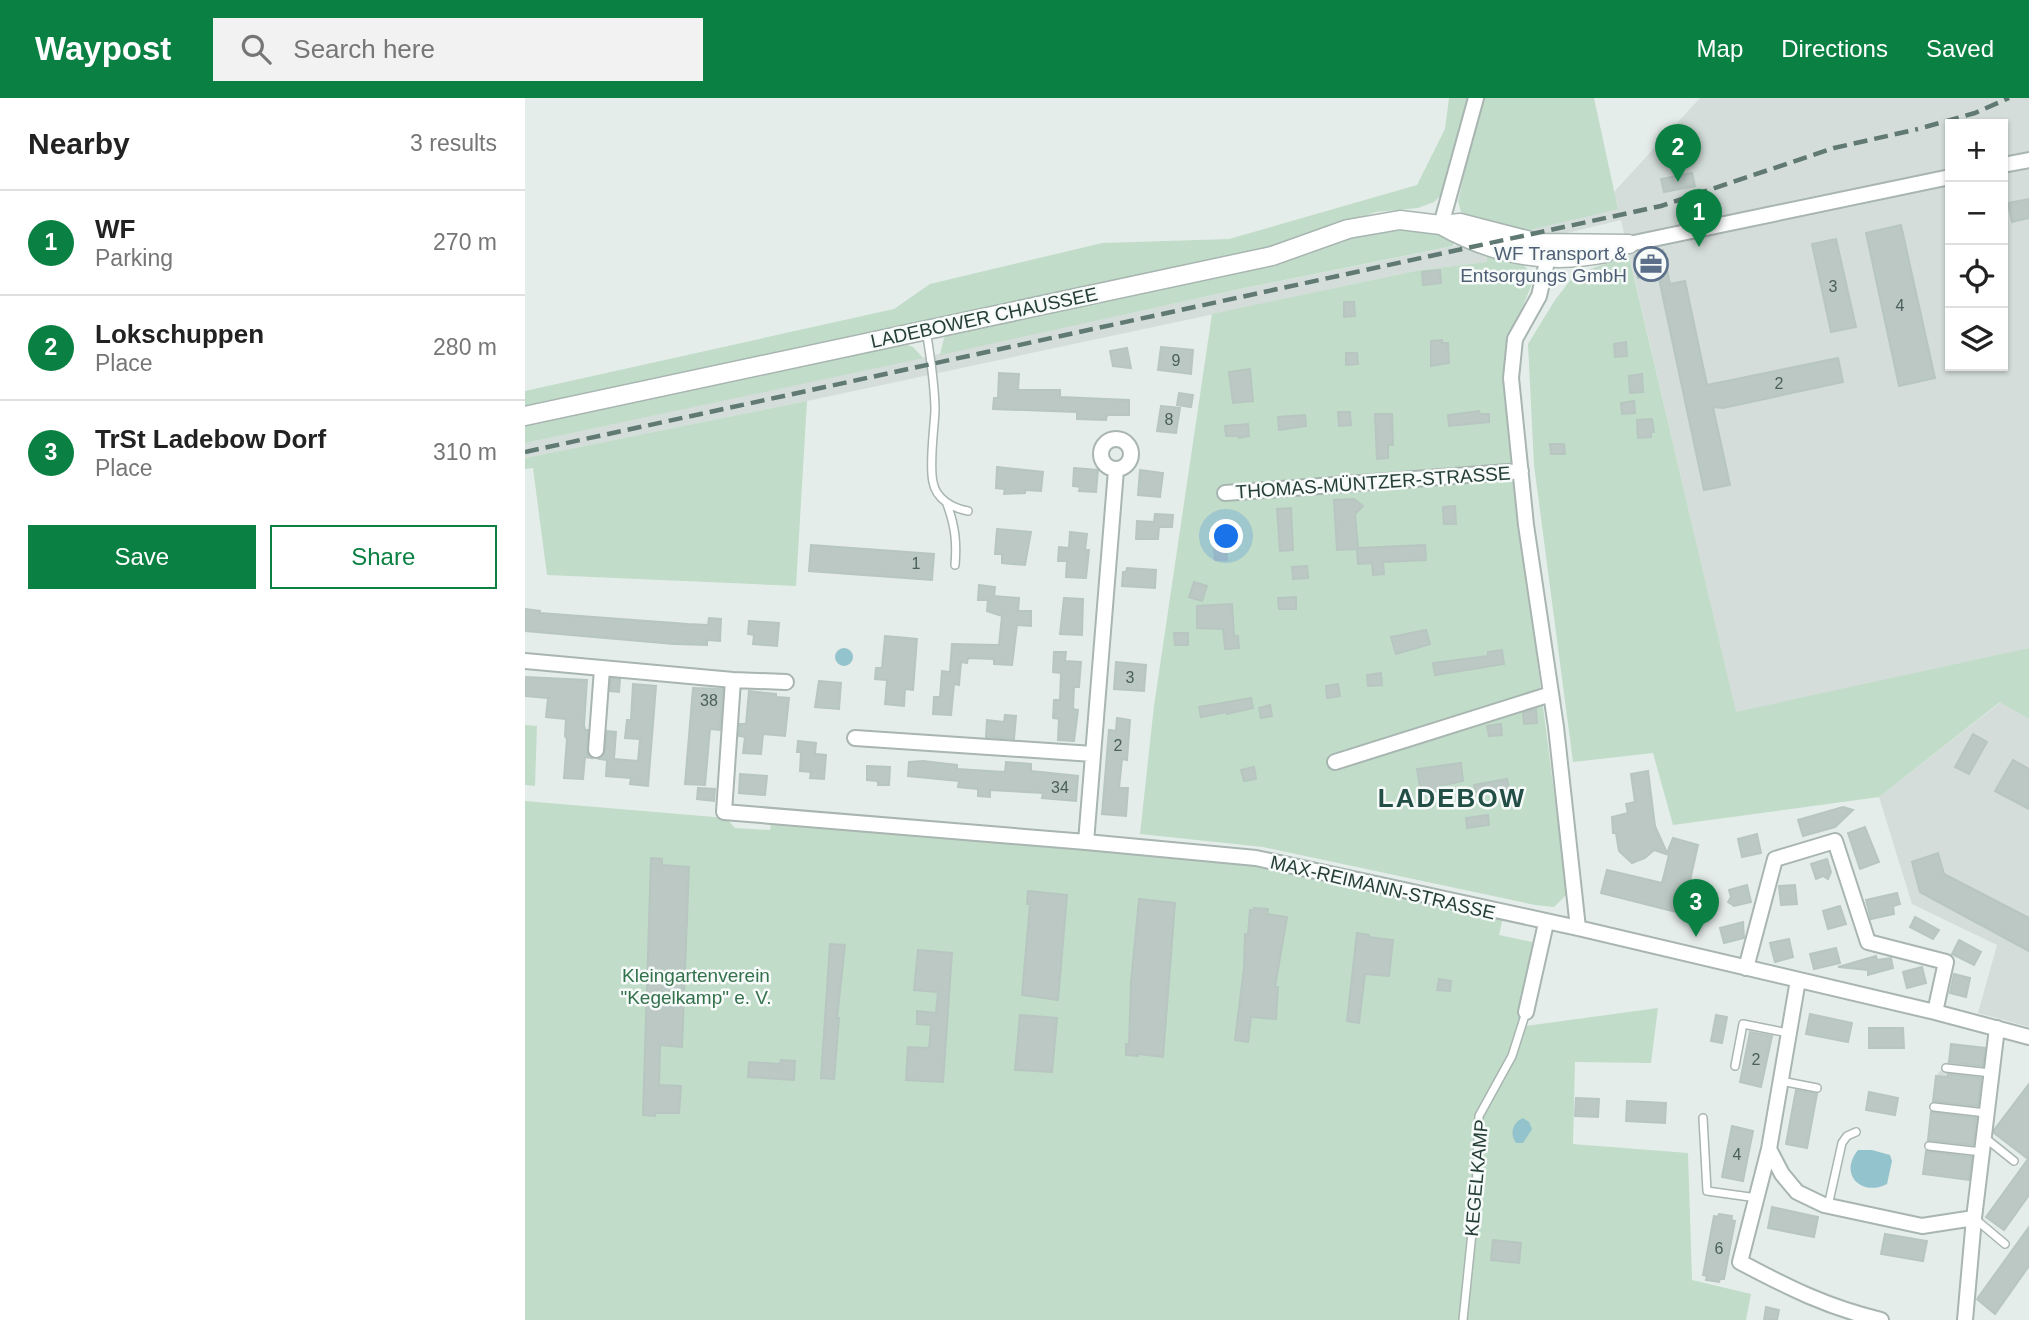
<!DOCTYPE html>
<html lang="en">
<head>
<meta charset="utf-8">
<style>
	body { margin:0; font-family:Arial,sans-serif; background:#f2f2f2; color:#222 }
	.controls { position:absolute; right:21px; top:21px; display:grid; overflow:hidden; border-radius:0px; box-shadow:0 2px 5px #0004 }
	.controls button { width:63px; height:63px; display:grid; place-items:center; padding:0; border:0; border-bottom:2px solid #e0e0e0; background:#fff; color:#222; font:35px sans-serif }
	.you { position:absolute; left:702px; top:439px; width:24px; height:24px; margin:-18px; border:5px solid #fff; border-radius:50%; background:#1a73e8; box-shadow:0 0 0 10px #1a73e833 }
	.badge { display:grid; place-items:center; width:46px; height:46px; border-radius:50%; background:#0b8043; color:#fff; font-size:23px; font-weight:700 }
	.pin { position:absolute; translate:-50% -58px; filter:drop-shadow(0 2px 4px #0008) }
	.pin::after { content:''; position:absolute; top:37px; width:24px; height:21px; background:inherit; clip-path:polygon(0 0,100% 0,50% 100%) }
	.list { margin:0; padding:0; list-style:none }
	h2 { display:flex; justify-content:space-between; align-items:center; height:91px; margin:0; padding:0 28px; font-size:30px }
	h2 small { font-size:23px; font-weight:400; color:#767676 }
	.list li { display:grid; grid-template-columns:46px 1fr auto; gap:21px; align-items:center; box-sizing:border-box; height:105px; padding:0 28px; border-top:2px solid #e0e0e0 }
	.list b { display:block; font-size:26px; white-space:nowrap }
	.list p { margin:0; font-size:23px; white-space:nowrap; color:#767676 }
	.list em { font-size:23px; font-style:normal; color:#767676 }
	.actions { display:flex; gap:14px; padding:21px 28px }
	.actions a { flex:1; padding:16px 0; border:2px solid #0b8043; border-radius:0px; text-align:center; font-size:24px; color:#0b8043 }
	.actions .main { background:#0b8043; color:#fff }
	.icon { flex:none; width:38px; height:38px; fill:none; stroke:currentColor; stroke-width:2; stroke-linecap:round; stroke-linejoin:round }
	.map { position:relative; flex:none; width:1504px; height:1222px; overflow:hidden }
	header { display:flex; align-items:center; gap:42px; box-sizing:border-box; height:98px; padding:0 35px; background:#0b8043; color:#fff }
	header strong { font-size:33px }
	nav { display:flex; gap:38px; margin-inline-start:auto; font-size:24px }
	.search { width:490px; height:63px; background:#f2f2f2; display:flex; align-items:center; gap:18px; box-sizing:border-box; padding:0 24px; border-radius:0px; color:#767676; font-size:26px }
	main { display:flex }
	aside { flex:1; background:#fff }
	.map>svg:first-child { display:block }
	.built { fill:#d4ddd9; fill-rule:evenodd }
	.green { fill:#c1dcc9 }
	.water { fill:#93c3cd }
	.building { fill:#bbc8c3; stroke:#b8c6c1; stroke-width:2 }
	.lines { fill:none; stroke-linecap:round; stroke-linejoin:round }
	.service-casing { stroke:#a8b5b1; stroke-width:10 }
	.minor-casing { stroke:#a8b5b1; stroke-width:18 }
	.tertiary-casing { stroke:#a8b5b1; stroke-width:21 }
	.service { stroke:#fff; stroke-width:7 }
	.minor { stroke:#fff; stroke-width:14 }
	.tertiary { stroke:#fff; stroke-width:18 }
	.rail { stroke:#617973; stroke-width:4.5; stroke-dasharray:14 7; stroke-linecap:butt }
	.labels { text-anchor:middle; stroke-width:5; stroke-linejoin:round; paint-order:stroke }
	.number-label { font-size:16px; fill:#4b605b }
	.service-label { font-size:19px; fill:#4e5e75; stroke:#f6faf8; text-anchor:end }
	.street-label { font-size:19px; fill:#263e38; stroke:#f6faf8 }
	.park-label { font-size:19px; fill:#33714c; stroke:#f6faf8 }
	.district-label { font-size:26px; font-weight:bold; letter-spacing:2px; fill:#234e45; stroke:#f6faf8 }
</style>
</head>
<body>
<header>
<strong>Waypost</strong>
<div class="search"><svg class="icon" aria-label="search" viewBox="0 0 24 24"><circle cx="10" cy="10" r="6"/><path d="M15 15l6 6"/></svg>Search here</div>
<nav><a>Map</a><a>Directions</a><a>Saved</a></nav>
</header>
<main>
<aside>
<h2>Nearby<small>3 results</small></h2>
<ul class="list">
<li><span class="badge">1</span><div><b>WF</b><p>Parking</p></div><em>270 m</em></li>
<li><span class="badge">2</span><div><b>Lokschuppen</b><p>Place</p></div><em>280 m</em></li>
<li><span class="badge">3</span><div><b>TrSt Ladebow Dorf</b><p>Place</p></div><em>310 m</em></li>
</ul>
<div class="actions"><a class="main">Save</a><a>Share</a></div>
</aside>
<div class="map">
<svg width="1504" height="1222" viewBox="0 0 1504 1222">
	<rect width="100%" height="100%" fill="#e5edea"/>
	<path class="built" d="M1175,0H1504V550L1211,615L1096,122L962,154L963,164L895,172L282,303L0,360V345L716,191L989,136L1093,110L1089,94ZM1425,26H1478V268H1425Z
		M1476,604L1504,621V929L1453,915L1472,847L1387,806L1354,699Z
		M1427,946L1463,950L1447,1082L1398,1076L1411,978L1425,961Z"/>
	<path class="green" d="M924,0H944L917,96L909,104L893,110L851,114L745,150L0,310V293L369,211L405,186L577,145L704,141L892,87L920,31Z
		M957,0H1069L1093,111L989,136L947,124L936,114L933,103Z
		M853,132L894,133L930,141L928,148L715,191L415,257L419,240L427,233Z
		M962,154C981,159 1000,161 1009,181L981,249L979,270L989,354L986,360L988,374L1042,796L1029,809L1010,807L738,749L615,736L629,608L687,216L895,172L962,164Z
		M1104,158L1211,614L1504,550V621L1475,604L1354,699L1148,727L1128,655L1048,664L1009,367L1003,246L1030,202L1050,176Z
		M375,244L388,249L398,260L0,345V326Z
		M282,303L271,488L22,477L8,370L0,371V360Z
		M0,627L12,628L10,688L0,687Z
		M0,703L201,720L210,730L245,732L246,726L560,749L749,768L978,819L974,837L1012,845L993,929L1133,910L1126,965L1050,964L1048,1046L1163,1055L1167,1182L1226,1196L1221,1222H0Z"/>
	<path class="water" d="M310 559a9 9 0 1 1 18 0a9 9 0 1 1-18 0Z
		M998,1020L1004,1024L1007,1031L998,1045H991C984,1036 988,1024 998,1020Z
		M1333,1052H1347L1365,1057L1367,1063L1362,1086C1337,1099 1313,1077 1333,1052Z"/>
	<path class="building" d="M1167,75L1170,88L1139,94L1136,81Z
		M1504,101V120L1487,124L1483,105Z
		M1376,127L1410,280L1374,288L1341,135Z
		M1311,141L1331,229L1306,234L1287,146Z
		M1138,152L1145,186L1160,183L1182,287L1313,260L1318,284L1198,310L1188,309L1205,387L1179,392L1133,176L1113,180L1109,158Z
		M915,172L916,185L898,187L897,174Z
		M819,204H829L830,218L819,219Z
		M917,242V245H923L924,265L906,268V243Z
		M1101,244L1102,258L1090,259L1089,246Z
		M636,249L668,252L666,276L633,272Z
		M602,250L606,270L588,268L585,253Z
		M821,255H832L833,266L821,267Z
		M725,271L728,303L708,305L704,274Z
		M474,275L494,276L493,292H535V299L604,302V317H582L581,322L552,321V314L468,311L469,300H473Z
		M1117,276L1118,294L1105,295L1104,278Z
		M654,295L668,297L666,309L652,307Z
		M1109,303L1110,315L1097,316L1096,305Z
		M636,308L655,310L651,335L632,333Z
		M954,313L955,316H964V324L924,328L923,317Z
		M813,314H825L826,327L814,328Z
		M850,316H867L868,347H863V360L852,361Z
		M780,317L781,328L754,332L753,319Z
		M1127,321L1129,334H1126V339L1113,340L1112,322Z
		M723,326L724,338L714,340L713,338H701L700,328Z
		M1025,346H1039L1040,356H1026Z
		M472,369L518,374L516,393L500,392V395L479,396L480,391L471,390Z
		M549,370L573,372L571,394L554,393L555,389L548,388Z
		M615,372L638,375L635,399L613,397Z
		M829,401L838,408L830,416L833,450L900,447L901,462L858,464L859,476L848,477L847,465L833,466L832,451L812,452L809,402Z
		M930,408L931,426H919L918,409Z
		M766,410L768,452L755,453L752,411Z
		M630,416L648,417L647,429H634L633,441H611L612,423L629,424Z
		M472,431L506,434L500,467L477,465V456H470Z
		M545,434L562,436L560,452H564L561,480L541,479L542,463H533L534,449L544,450Z
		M286,447L409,456L407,482L284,473Z
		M689,448H701L702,462H690Z
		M782,468L783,480L768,481L767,469Z
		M602,470L631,472L630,490L597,488L598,474H601Z
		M669,484L682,488L677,503L664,499Z
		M454,487L470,489L469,498L494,500L493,513H506V528L492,527L487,567L469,566V561L443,560L442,565L436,564L434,587L429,586L426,617L408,616L409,599H415L417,573L425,574L427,546L474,547L477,518L462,513L463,502H453Z
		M771,499V511H754L753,500Z
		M539,500L558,501L557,537L535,536Z
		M707,506L709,538H713L714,550L700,551L698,531L672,530V508Z
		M0,511L15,513V515L163,526L183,527L184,520L196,521L195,543L182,542V547L149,546L0,533Z
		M224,523L254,525L252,548L228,546L229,537L223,536Z
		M901,532L905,546L871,556L866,539Z
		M649,535H663V547H650Z
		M360,538L392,541L388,592L380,591L379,608L360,606L362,582L350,581L351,570H357Z
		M977,552L979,566L910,577L908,565L963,558V554Z
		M529,554H541L540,563L556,564L554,589H549L548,611L553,612L549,643L533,642L534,621L528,620L529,602H535L536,575L528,574Z
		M591,564L621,567L619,593L589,591Z
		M856,575L857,587L843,588L842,577Z
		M0,579L62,582L59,627L60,632H63L62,656L66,660L60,659L58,681L39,680L42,641L40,638L41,621L21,619L23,600L0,598Z
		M86,581H95L94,594L85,593Z
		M294,583L316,585L314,611L290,609Z
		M108,586L131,588L123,688L105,686L106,680L81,678L82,662L74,661L80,653L82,633L91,634L89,661L113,663L115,641L100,640L102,622H106Z
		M813,586L815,598L802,600L801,588Z
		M168,590L198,591L195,632L185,631L180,687L160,686Z
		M224,593L251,596V599L264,600L260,638L238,636L236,656L218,655L220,639L214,638L215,626H221Z
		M726,600L728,610L702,616V614L676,619L674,609Z
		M745,607L747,618L736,620L734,610Z
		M1011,611L1012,625L999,626L998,615Z
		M480,617L491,618L489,641L461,639L462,622L479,624Z
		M592,620L605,622L602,662L597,661L594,690H603L601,718L577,716L584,632L591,633Z
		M976,626L977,637L964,638L962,628Z
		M1448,636L1462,644L1444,676L1430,669Z
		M273,643L291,645L290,656L301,657L299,681L285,680L286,674L275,673L276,654H272Z
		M1488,662L1504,671V711L1470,693Z
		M398,663L432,667V671L480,674L481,664L506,666V673L553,678L551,703L517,700L518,695L465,692V699L453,698V691L433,689L434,683L383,678L384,664Z
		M936,665L938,683L914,688V693L901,695L900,689H895L892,671Z
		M342,668L365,669L364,687H353V683L342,682Z
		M729,669L731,681L719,683L716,672Z
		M1123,673L1130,728L1142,755L1148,740L1173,747L1159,809L1151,814L1076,795L1082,772L1137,785L1144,757L1129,752L1120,760L1107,765L1094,753L1091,735H1088L1087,719L1103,715L1101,706L1110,704L1106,676Z
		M215,676L242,678L240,697L214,695Z
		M982,681L984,691L951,697L949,687Z
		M173,690L190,691L189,703L172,701Z
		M1318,709L1328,712L1310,729L1278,738L1273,722Z
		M963,717L964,727L942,730L941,720Z
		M1340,729L1354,764L1335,771L1323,735Z
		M1232,736L1236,755L1217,759L1213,741Z
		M1413,755L1419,776L1504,820V853L1395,794L1387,764Z
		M126,760L137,761V767L164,769L157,949L135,947L134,987L156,988L154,1015H130V1018L118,1017Z
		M1302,761L1306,774L1303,781L1298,778L1291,781L1286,766Z
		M1222,787L1226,804L1209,808L1203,804L1206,799L1204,792Z
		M1270,787L1272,806L1256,807L1254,788Z
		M503,793L542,797L533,902L497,897L505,806H502Z
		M1372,795L1375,806L1368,808L1369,816L1346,821L1341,802Z
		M614,801L650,805L638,959L613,956V958L601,957V946L604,947L606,884Z
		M1315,808L1321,826L1303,831L1298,813Z
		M729,810L743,811L742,816L762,819L750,889H753L751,921L726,919L723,944L710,942L719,870L720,836L723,837L725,812H729Z
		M1390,819L1414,832L1408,841L1385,829Z
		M1218,824L1219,840L1199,845L1195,830Z
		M832,835L844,837L843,839L868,842L864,878L840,876L834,925L822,923Z
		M1264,841L1268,859L1250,864L1245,845Z
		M1434,842L1456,854L1449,867L1427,856Z
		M305,846L320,847L312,920H314L309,981L296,980Z
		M1311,850L1315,865L1289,871L1285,856Z
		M393,852L427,855L418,984L381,982L383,949L404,950L406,927L392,926V913L411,915L413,894L389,892Z
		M1351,858L1352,862L1366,860L1368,870L1343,877V872L1313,869Z
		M1397,869L1401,885L1382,890L1378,874Z
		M1429,876L1445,880L1441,899L1425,895Z
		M914,881L926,883L925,893L912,892Z
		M1285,916L1327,925L1323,944L1281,936Z
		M495,917L532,920L527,974L490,972Z
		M1191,917L1202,919L1197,945L1186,943Z
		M1344,930H1378L1379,950H1344Z
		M1225,934L1247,938L1236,989L1215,984Z
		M1426,946L1460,950L1458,968L1424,964Z
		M256,962L270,963L269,982L223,979L224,964L255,966Z
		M1423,976L1456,980L1453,1008L1408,1003L1411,978L1423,979Z
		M1504,986V1097L1479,1132L1461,1119L1503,1061L1469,1035V1032Z
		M1271,992L1292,996L1282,1050L1261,1046Z
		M1344,994L1373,1000L1370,1017L1341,1012Z
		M1051,1000L1074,1001L1073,1019L1050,1018Z
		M1102,1003L1141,1005L1140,1025L1101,1023Z
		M1406,1014L1451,1020L1448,1047L1403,1042Z
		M1207,1028L1228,1033L1218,1083L1197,1079Z
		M1401,1053L1447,1059L1444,1082L1398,1076Z
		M1247,1109L1293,1119L1289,1139L1243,1130Z
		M1194,1116L1207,1118L1206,1122L1210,1123L1199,1181H1195L1194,1184L1181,1182L1182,1178L1178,1177L1189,1118L1193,1119Z
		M1504,1129V1168L1470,1216L1452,1201Z
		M1360,1136L1402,1143L1398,1163L1356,1156Z
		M968,1142L996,1145L994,1165L966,1162Z
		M1241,1209L1254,1212L1252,1222H1239Z"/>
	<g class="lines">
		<g class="service-casing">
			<path id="service" d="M401,231C405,258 410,285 410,313C409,333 404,366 408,384C411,401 427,410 443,413
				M422,406C430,428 432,444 430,467
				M1210,968L1218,926L1263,935
				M1421,970L1466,975
				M1256,983L1292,990
				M1409,1009L1461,1015
				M1178,1020L1182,1093L1232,1100
				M1459,1039L1489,1063
				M1404,1048L1457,1054
				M1303,1108L1317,1045L1322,1038L1331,1034
				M1449,1120L1480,1146
				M938,1222L951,1096L954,1018L987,958L1001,914"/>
		</g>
		<g class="minor-casing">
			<path id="minor" d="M1478,67L1504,62
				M916,127L951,0
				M1104,146L1425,79
				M1025,151L1014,198L990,241L986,280L1001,427L1031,629L1053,830
				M576 356a15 15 0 1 1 30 0a15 15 0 1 1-30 0Z
				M700,395L996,373
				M0,563L208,582L261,584
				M208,582L199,714L561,744L731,760L1053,830L1410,914L1504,939
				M330,640L568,656
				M71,652L77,571
				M810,664L1026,596
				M561,744L591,372
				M1221,870L1250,761L1310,743L1343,844L1421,864L1410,914
				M1273,882L1244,1051L1215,1164C1264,1190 1302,1209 1356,1222
				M1001,914L1021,825
				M1244,1051L1257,1076L1272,1094L1299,1107L1397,1128L1449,1120
				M1440,1222L1449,1120L1472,930"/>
		</g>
		<g class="tertiary-casing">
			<path id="tertiary" d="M916,127C967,156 1023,167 1081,155
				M0,318L747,158L823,131L875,122L916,127L935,125L1013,145L1104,146"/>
		</g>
		<use href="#service" class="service"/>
		<use href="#minor" class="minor"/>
		<use href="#tertiary" class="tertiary"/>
		<path class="rail" d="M1400,29L1450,15L1484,0
			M0,354L1136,108L1309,50L1393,31"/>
	</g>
	<defs>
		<g id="office-ring" transform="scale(1.75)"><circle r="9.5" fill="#f6faf8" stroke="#5c6f8a" stroke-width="1.5"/><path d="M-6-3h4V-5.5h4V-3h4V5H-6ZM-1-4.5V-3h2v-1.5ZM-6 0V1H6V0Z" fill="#5c6f8a"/></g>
	</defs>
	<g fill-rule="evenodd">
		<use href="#office-ring" x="1126" y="166"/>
	</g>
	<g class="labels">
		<g class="number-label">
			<text x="1308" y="194">3</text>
			<text x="1375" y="213">4</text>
			<text x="651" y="268">9</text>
			<text x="1254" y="291">2</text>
			<text x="644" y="327">8</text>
			<text x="391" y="471">1</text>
			<text x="605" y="585">3</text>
			<text x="184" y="608">38</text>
			<text x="593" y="653">2</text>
			<text x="535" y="695">34</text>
			<text x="1231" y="967">2</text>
			<text x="1212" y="1062">4</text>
			<text x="1194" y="1156">6</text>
		</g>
		<g class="service-label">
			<text x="1102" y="162">WF Transport &amp;<tspan x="1102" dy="22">Entsorgungs GmbH</tspan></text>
		</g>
		<g class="street-label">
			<text transform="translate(459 219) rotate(-12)" y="7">LADEBOWER CHAUSSEE</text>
			<text transform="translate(848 384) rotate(-4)" y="7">THOMAS-MÜNTZER-STRASSE</text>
			<text transform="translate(858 789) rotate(13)" y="7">MAX-REIMANN-STRASSE</text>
			<text transform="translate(951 1080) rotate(-85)" y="7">KEGELKAMP</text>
		</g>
		<g class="park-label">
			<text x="171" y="884">Kleingartenverein<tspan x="171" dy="22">"Kegelkamp" e. V.</tspan></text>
		</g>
		<g class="district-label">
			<text x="927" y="709">LADEBOW</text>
		</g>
	</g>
</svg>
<div class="controls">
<button>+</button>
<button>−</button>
<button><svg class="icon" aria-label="locate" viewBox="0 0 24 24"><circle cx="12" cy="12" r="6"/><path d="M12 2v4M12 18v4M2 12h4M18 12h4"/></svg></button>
<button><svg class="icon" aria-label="layers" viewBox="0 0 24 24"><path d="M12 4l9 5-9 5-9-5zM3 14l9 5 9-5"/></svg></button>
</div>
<div class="you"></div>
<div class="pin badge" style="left:1174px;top:149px">1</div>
<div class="pin badge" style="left:1153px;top:84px">2</div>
<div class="pin badge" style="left:1171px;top:839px">3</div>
</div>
</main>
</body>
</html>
